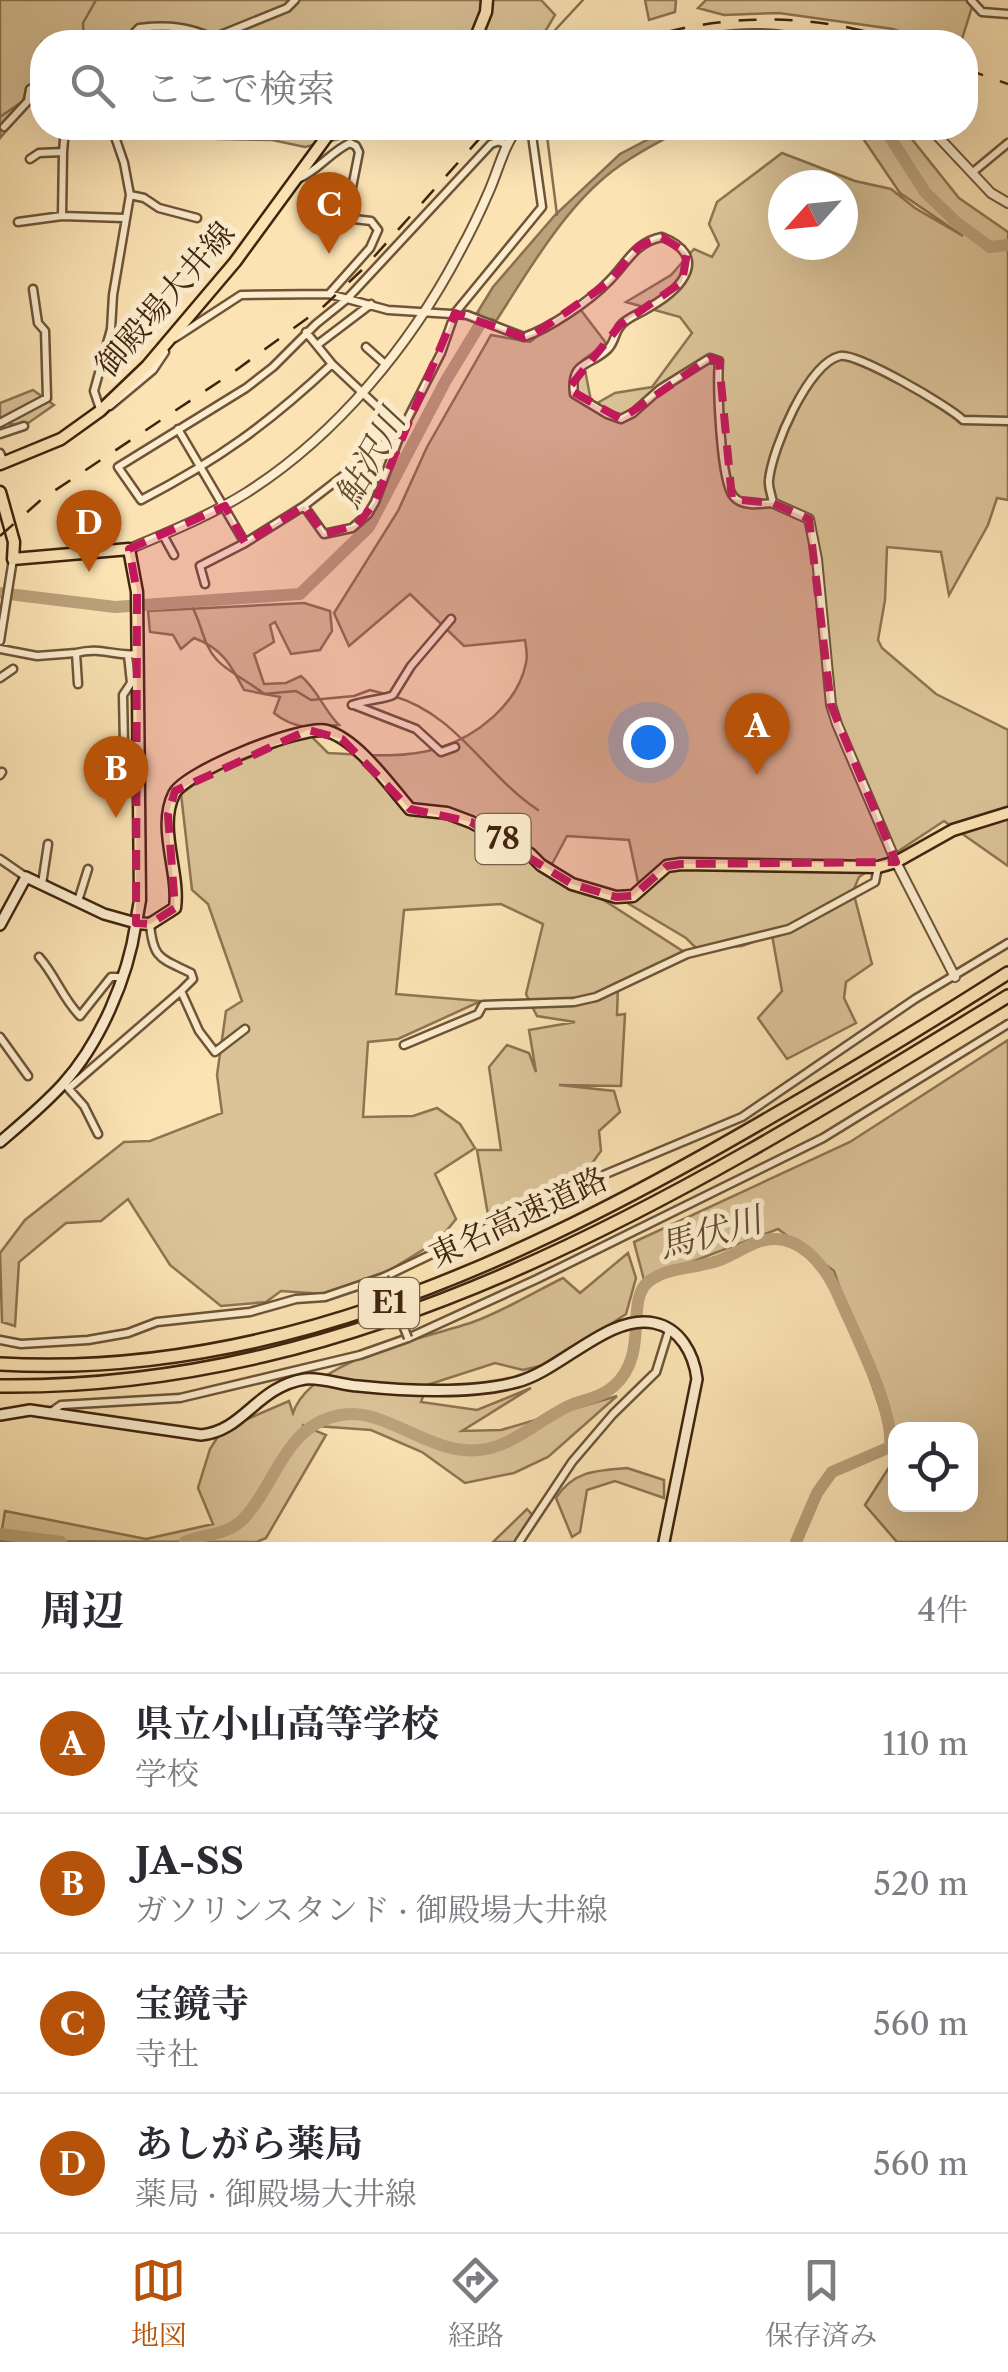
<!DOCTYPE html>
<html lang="ja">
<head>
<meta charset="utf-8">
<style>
	body { margin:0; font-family:"Libre Caslon Text","Noto Serif JP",serif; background:#f7f7f7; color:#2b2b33 }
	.controls { position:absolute; right:30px; bottom:30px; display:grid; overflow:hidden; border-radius:20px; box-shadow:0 10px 40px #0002 }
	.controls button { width:90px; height:90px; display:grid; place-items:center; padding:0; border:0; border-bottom:2px solid #e1e1e2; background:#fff; color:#2b2b33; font:50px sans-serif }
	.compass { position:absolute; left:768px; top:170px; width:90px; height:90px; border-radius:50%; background:#fff; box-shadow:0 10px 40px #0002; rotate:243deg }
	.you { position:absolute; left:648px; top:742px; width:35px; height:35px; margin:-25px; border:8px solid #fff; border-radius:50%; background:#1a73e8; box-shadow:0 0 0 15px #1a73e833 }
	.badge { display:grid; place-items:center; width:65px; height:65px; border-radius:50%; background:#b45309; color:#fff; font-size:32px; font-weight:700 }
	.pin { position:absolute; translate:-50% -82px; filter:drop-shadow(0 2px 5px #0008) }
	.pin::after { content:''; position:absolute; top:52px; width:35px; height:30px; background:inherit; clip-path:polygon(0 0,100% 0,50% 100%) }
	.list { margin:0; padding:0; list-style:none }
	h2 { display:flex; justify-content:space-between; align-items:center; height:130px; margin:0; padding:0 40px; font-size:42px }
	h2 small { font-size:32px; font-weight:400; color:#7c7c81 }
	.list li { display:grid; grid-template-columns:65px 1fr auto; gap:30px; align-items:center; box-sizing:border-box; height:140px; padding:0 40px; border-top:2px solid #e1e1e2 }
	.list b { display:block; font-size:38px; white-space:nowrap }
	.list p { margin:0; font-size:32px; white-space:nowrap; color:#7c7c81 }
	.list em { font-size:32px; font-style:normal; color:#7c7c81 }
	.icon { flex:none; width:55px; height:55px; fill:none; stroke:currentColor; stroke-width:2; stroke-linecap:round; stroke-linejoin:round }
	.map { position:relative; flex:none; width:1008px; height:1542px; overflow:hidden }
	.search { position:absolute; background:#fff; box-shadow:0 10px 40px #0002; left:30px; right:30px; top:30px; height:110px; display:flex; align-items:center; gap:25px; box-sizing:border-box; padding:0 35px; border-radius:40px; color:#7c7c81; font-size:38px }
	.sheet { height:690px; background:#fff }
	nav { display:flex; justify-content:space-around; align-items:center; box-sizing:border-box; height:140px; border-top:2px solid #e1e1e2; background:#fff; font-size:28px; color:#7c7c81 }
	nav a { display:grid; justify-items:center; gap:5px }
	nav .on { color:#b45309 }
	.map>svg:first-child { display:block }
	.green { fill:#dbc398; stroke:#8e7452; stroke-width:2.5; fill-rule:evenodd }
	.water { fill:#bba27b; stroke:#8a704f; stroke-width:2.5 }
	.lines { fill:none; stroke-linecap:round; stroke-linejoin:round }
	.stream { stroke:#8a704f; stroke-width:2.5 }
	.river { stroke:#bba27b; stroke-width:12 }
	.minor-casing { stroke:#6f5437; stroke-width:11 }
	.tertiary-casing { stroke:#6f5437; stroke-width:12 }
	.secondary-casing { stroke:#40240d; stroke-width:14 }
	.primary-casing { stroke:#40240d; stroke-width:15 }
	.motorway-casing { stroke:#40240d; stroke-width:16 }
	.minor { stroke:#fcedce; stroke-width:6 }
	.tertiary { stroke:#fcedce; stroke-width:8 }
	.secondary { stroke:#fcedce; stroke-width:9 }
	.primary { stroke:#fbe3b4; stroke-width:10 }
	.motorway { stroke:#fbe3b4; stroke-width:11 }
	.rail { stroke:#40240d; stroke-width:2.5; stroke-dasharray:18 18; stroke-linecap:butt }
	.minor-bridge-casing { stroke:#6f5437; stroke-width:11; stroke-linecap:butt }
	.minor-bridge { stroke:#fcedce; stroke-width:6 }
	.marked { fill:#c2185b; fill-opacity:0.2; stroke:#c2185b; stroke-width:8; stroke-dasharray:20 12; stroke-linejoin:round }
	.labels { text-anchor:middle; stroke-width:10; stroke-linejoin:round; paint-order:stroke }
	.shield { fill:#fcedce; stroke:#786047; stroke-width:2.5 }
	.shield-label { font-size:30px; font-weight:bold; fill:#40240d }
	.street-label { font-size:32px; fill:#40240d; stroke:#fcedce }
	.water-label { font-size:35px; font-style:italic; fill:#654a2e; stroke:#fcedce }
</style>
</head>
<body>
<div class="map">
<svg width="1008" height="1542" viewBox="0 0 1008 1542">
	<rect width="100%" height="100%" fill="#fbe3b4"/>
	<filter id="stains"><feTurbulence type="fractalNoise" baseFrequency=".002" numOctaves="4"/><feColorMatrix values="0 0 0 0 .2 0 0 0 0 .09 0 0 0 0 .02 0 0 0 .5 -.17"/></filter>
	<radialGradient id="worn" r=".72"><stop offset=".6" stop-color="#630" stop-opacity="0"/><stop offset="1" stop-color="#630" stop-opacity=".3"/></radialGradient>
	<path class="green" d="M0,0H541L555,15L539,42H42V86L32,89L28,105L0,138Z
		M645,0H676L675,12L649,20Z
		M706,0H969L972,7L961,42H927L893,29L779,13L724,15L698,8Z
		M193,128H387L305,147L272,140L217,139Z
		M850,128H903L959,198L1008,232V500L997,498L988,525L949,595L941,552L887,547L885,600L878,640L882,648L936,694L1008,730V866L944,821L859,877L853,891L872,964L846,982L844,998L856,1023L787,1059L758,1018L782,991L772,935L742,946L698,950L686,938L629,904L639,887L629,840L567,836L551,866L684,952L618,986L617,1015L625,1014L621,1086L559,1085L614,1091L620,1112L599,1131L601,1151L582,1177L489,1221L477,1150H501L489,1067L507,1045L529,1053L536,1072L529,1030L575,1022L537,1016L526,994L543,924L501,904L404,910L396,994L481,1001L398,1039L368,1042L363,1117L413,1116L437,1108L460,1124L475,1148L435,1174L456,1219L439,1240L390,1270L324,1294L281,1291L266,1302L221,1306L170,1265L128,1199L101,1221L66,1223L19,1262L15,1326L2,1322L0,1253L25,1220L124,1142L150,1141L222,1113L217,1075L226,1011L242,1001L208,904L192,890L181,794L210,773L309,734L328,753C362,755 405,759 439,748C477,736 518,704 526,663C528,656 526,647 525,640L464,646L410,594L349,646L334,613L398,511L427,447L491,335L530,342L577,305L606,343L583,360L592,406L615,393L652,387L692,333L680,317L626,302L671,275L694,249L712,257L719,245L709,224L717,202L782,153L855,181L891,189L915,208L963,236L900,193L858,131ZM783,185H843V245H783Z
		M33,390L54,405L24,426L0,422V403Z
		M304,603L330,611L332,631L320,650L291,654L275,622L270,625L274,642L254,654L264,684L286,683L301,676C317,689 324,710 339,725C312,728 295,730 274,713L280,697L244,690C231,665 222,648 194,638L181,649L173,635L150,632L148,611Z
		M1008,1040V1542H897L865,1505L895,1458L896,1504H970V1430H896L895,1453L834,1271L778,1229L644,1280L634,1242L850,1142Z
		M628,1253L636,1278L626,1314L552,1363L523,1370L495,1363L427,1385L421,1402L477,1410L531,1388L462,1431L501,1430L617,1396L548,1457L514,1473L465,1483L422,1452L371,1430L302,1425L326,1435L266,1538L257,1542L0,1541L5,1511L146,1539L213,1524L198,1488L210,1449L222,1430L289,1401L293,1413C311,1359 424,1339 473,1322C504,1311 534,1292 563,1278L580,1293Z
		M627,1468L664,1480V1498L615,1481L587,1490L580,1532L572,1537L556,1498C573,1471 597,1470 627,1468Z
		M527,1509L536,1519L520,1542H493Z"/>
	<path class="water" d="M670,128H685C657,143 629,157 605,177C561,214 527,273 496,321L477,313L493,287L555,215L620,154Z"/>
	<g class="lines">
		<path class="stream" d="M84,42L83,23L96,0
			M544,42L583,0
			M0,117L23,101L26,90L42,77
			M546,128L557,215
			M188,600C202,619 201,643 217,660C228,672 250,682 264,694L296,691L311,700L354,696L370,690L385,694
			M393,696C457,714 485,775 538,810"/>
		<path class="river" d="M884,128L925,192L956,222L990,247L1008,245
			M0,593L115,607L300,594L369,527L445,382L493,303
			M0,1534L61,1542
			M185,1542C207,1532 228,1537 246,1516C277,1481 286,1424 341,1415C394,1405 443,1474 507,1442C529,1432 551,1413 573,1404C587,1399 603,1396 614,1386C650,1354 625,1301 648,1282C668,1266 697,1269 720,1260C734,1255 747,1245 761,1241C799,1230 826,1267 839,1297C855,1334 894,1409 890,1447L832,1472L817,1493L796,1542"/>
		<g class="minor-casing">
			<path id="minor" d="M971,0L982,12L1008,14
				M126,42L139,28C168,25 187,26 213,38L287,8L295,0
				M4,127L28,101L30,89L42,84
				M63,152L65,128
				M30,159L39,153L63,152L62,216
				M973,172L1008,143
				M298,179C318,171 330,152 350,143L356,146L359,152L346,218L371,221L378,230L370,248L329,294
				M130,195L144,198L159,208L197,218
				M18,222L62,216L124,218
				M175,338L241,295L329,294L388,310L467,315L524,337C550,328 590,301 609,281C627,263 635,242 662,237C710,256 683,288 650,307C641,313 631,316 623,323C614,331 616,341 608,349C590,367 570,360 574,394L607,414L621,419L633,413L660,389L710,358L719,361C717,383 720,484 734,497C743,507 761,504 773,503C772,496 768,487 769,480C772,449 808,363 840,356C856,352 949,406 963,420L1008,421
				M317,345L371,304
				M366,347L385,364
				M332,364C268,424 218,460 141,500L118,467L246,388L273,367L316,324L347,299L491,144L499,141L507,145
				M110,406L153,370L165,352
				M100,409L94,391L111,329L113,295L130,195L124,163L112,128
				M0,423L47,398L45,331L38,323L33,289
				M178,429L245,543
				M0,434L24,426
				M0,453L4,462
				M304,506L324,534L352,528L368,514L375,502L402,430L332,364L306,332
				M163,535L174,555
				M205,584L200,566L245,543L304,506L402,430L441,353L455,313L542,207L531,128
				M0,641L13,559
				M0,649L37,656L76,653
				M0,678L13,669
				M78,684L76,653C102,646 114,657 137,654
				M352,705C365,700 386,699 393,695L411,666L451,619
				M354,705L416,729L441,752L455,747
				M124,745L123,695L131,683L128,655
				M0,775L2,772
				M0,859L26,877
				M42,884L48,844
				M78,901L88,869
				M150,924C153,960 161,958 191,973L193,979L181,991L199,1031L215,1052L245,1029
				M39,957C56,976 62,998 80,1016L111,977H120
				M0,1037L28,1076
				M404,1045L478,1014L483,1005L574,1002L596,997L687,954L789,929L875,882L878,867
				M68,1088L84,1106L98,1134
				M69,1088L181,991
				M0,1340L21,1344L88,1340L128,1333L157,1322L250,1312L296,1299L325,1297L384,1277L551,1197L742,1117L915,999L1008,943
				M51,1412L61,1405L180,1398L360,1355L408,1338L537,1279L823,1138L1008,1024
				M519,1542L572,1462L613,1414L656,1372L669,1330"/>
		</g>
		<g class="tertiary-casing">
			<path id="tertiary" d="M680,42C723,35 768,28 810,42
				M930,128L991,193L1008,203
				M773,503L809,519L817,559L831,705L837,724L896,862L955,977
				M129,549C169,532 209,516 246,493C336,436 411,345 460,251C471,231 481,210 490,189C499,168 504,145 518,128"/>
		</g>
		<g class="secondary-casing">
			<path id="secondary" d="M0,925L26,877L104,914L136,923C128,978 100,1043 63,1084C44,1105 21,1124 0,1142
				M0,1415L30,1410L201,1435C244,1431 256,1387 305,1379C321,1377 342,1385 358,1386C406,1391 469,1395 517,1382C560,1371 610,1313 654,1323C680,1328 694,1354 697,1379L664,1542"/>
		</g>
		<g class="primary-casing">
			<path id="primary" d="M474,42L486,12L487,0
				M0,464L61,439L100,411L147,366L235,262L333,128
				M0,492L14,542L13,559L129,549L137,592L140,900L136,923L150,924L175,908C180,872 157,828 174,794C184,772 303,724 327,731C358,740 390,786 410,809L447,813L471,822L530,854L541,865L572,884L616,897L633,896L667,866L681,864L878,867L896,862L953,830L1008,813"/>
		</g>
		<g class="motorway-casing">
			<path id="motorway" d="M0,1364C260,1379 501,1270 722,1145C819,1090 914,1033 1008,973
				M0,1386C378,1390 697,1186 1008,996"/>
		</g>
		<use href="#minor" class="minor"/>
		<use href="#tertiary" class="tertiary"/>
		<use href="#secondary" class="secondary"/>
		<use href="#primary" class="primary"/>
		<use href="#motorway" class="motorway"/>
		<path class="rail" d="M633,42C717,13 815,11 899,42
			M966,69L1008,84
			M0,536L42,499L235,371L324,306L364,268L489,128"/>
		<g class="minor-bridge-casing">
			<path id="minor-bridge" d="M384,1277L408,1338"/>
		</g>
		<use href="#minor-bridge" class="minor-bridge"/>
	</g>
	<path class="marked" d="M662,237L687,253L682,282L620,325L568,389L621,419L710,358L719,361L732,499L773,503L809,519L831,705L896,862L681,864L667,866L633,896L616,897L572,884L471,822L410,809L342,739L308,730L175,791L168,815L175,908L150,924L136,923L137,592L129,549L225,506L245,543L304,506L324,534L357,525L375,502L455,313L524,337L536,333L608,283L639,246Z"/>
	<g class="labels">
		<g class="shield">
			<rect x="475.5" y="814" width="55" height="50" rx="8"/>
			<rect x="359" y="1278" width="60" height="50" rx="8"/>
		</g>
		<g class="shield-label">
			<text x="503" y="849">78</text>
			<text x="389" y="1313">E1</text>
		</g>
		<g class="street-label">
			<text transform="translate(165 299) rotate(-49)" y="11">御殿場大井線</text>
			<text transform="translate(518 1217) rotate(-25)" y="11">東名高速道路</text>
		</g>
		<g class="water-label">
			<text transform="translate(370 458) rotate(-61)" y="12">鮎沢川</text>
			<text transform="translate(710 1233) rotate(-16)" y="12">馬伏川</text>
		</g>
	</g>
	<rect width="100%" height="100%" filter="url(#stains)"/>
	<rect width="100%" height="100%" fill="url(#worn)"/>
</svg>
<div class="controls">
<button><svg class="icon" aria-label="locate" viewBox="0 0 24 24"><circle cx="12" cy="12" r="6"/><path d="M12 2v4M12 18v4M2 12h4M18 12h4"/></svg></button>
</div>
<svg class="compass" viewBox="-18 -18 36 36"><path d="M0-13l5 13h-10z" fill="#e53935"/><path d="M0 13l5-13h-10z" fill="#7c7c81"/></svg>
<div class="you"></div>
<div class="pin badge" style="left:757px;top:775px">A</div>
<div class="pin badge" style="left:116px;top:818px">B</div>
<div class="pin badge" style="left:329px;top:254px">C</div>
<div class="pin badge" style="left:89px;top:572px">D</div>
<div class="search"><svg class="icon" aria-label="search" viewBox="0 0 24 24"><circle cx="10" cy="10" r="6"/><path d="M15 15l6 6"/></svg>ここで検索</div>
</div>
<section class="sheet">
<h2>周辺<small>4件</small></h2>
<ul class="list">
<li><span class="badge">A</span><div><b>県立小山高等学校</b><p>学校</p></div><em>110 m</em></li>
<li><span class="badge">B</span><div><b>JA-SS</b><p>ガソリンスタンド · 御殿場大井線</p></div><em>520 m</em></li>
<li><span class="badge">C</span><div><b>宝鏡寺</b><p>寺社</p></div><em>560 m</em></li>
<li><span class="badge">D</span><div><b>あしがら薬局</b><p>薬局 · 御殿場大井線</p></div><em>560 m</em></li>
</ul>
</section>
<nav>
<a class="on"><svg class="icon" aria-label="map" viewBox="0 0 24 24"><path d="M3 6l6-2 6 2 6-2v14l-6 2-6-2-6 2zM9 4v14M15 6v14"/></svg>地図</a>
<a><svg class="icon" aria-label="directions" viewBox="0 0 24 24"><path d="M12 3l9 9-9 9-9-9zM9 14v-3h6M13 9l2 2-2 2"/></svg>経路</a>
<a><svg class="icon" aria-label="saved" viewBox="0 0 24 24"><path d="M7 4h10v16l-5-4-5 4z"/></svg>保存済み</a>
</nav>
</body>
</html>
